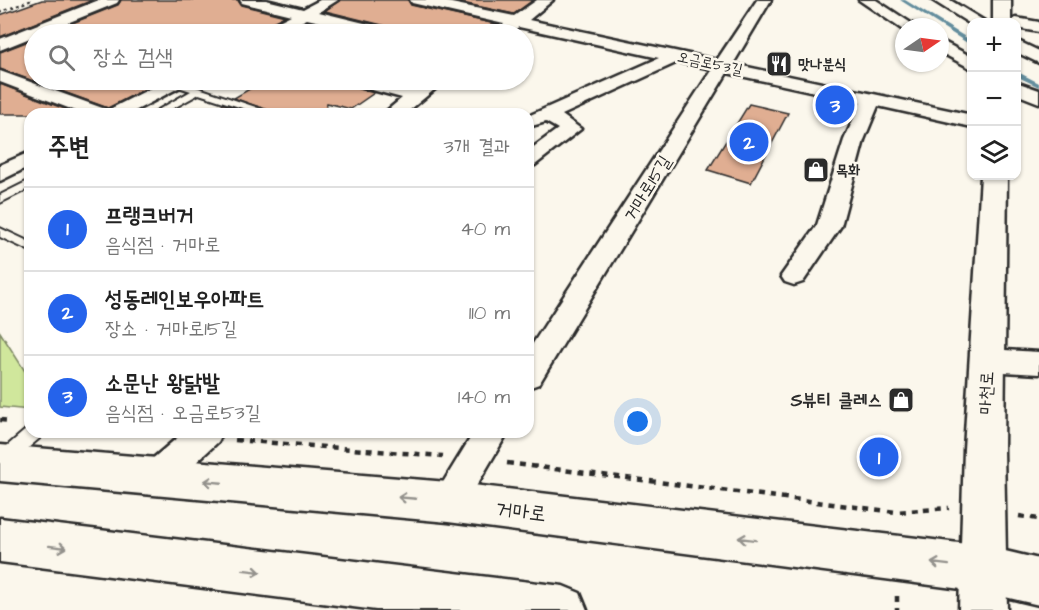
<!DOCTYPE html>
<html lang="ko">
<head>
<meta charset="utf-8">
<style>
	body { margin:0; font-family:"Architects Daughter","Poor Story",sans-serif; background:#f2f2f2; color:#222 }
	.controls { position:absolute; right:18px; top:18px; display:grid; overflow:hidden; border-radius:12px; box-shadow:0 2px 4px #0004 }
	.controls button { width:54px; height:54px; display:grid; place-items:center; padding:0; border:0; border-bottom:2px solid #e0e0e0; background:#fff; color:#222; font:30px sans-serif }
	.compass { position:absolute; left:895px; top:18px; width:54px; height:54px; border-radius:50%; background:#fff; box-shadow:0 2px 4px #0004; rotate:77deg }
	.you { position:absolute; left:638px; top:422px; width:21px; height:21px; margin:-15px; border:4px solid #fff; border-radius:50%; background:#1a73e8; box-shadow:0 0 0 9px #1a73e833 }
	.badge { display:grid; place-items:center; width:39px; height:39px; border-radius:50%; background:#2563eb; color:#fff; font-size:20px; font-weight:700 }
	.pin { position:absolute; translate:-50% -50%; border:3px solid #fff; box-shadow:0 2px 6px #0006 }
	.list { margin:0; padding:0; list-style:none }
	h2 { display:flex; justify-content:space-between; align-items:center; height:78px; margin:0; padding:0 24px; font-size:26px }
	h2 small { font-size:20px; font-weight:400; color:#767676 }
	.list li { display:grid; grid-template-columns:39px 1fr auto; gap:18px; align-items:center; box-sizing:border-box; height:84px; padding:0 24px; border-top:2px solid #e0e0e0 }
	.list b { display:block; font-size:22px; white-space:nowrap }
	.list p { margin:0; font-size:20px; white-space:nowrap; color:#767676 }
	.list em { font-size:20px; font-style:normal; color:#767676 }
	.icon { flex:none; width:33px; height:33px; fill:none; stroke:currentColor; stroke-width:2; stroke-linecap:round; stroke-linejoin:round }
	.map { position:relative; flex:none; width:1039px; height:610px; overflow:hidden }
	.search { position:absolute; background:#fff; box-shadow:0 2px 4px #0004; left:24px; top:24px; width:510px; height:66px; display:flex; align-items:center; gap:15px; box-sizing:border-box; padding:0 21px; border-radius:33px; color:#767676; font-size:22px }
	.panel { position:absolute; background:#fff; box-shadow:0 2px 4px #0004; left:24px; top:108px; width:510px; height:330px; border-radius:18px }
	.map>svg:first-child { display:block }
	.green { fill:#d0e79c; stroke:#7e8964; stroke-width:1.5 }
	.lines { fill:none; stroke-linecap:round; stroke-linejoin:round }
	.stream { fill:#638d9d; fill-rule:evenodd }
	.building { fill:#e0ae92; stroke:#2b2b2b; stroke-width:1.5 }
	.service-casing { stroke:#2b2b2b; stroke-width:4 }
	.minor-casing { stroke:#2b2b2b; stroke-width:5 }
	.tertiary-casing { stroke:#2b2b2b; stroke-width:5 }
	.primary-casing { stroke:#2b2b2b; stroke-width:5 }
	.path-far1 { stroke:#2b2b2b; stroke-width:2; stroke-dasharray:3 3; stroke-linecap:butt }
	.path { stroke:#2b2b2b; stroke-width:4.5; stroke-dasharray:6 6; stroke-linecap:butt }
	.service { fill:#fbf7ec; fill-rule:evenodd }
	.minor { fill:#fbf7ec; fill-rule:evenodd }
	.tertiary { fill:#fbf7ec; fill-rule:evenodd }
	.primary { fill:#fbf7ec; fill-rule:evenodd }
	.oneway { stroke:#93918c }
	.labels { text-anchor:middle; stroke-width:5; stroke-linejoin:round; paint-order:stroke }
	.far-street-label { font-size:15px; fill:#2b2b2b; stroke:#fbf7ec }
	.far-poi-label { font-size:15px; font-weight:bold; fill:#2b2b2b; stroke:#fbf7ec; text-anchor:start }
	.street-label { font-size:18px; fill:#2b2b2b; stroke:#fbf7ec }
	.poi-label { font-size:18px; font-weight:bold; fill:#2b2b2b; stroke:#fbf7ec; text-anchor:end }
	.near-street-label { font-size:21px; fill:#2b2b2b; stroke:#fbf7ec }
</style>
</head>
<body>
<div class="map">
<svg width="1039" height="610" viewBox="0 0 1039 610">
	<rect width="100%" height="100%" fill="#fbf7ec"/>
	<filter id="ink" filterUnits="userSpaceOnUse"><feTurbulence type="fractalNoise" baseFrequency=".0167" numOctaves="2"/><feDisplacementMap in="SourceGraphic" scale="12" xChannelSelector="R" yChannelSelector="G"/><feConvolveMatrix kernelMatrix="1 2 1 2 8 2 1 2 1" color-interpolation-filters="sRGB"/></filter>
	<g filter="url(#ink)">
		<path class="green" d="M0,332L30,379V410L0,407Z"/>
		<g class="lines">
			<path class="stream" d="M900,0H905L972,41V46Z
				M1016,71L1039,83V87L1016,76Z"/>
		</g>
		<path class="building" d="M42,0H93L0,37V15Z
			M121,0H238L241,5L285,16L258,29L255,34H189L161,26L142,34H45L118,5Z
			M340,0H408L411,5L500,25L499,30L492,34H401L398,29L325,11Z
			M448,0H533L514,14Z
			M307,21L365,34H280Z
			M34,39V80H163L108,108L0,69V52Z
			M265,80H345L349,86L374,93L351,109L327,103L325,114H278L234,98Z
			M0,84L78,114H0Z
			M223,104L254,114H207Z
			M749,104L788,113L751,183L708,170Z"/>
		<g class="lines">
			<g class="service-casing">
				<path id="service" d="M172,81H178L276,114H261L199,94L163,114H151L191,91L172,85Z
					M30,180V188L0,203V195Z
					M0,228L30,242V251L0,237Z
					M29,427L30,432H43L41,437L6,467L0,469V452Z"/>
			</g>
			<g class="minor-casing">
				<path id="minor" d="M99,0H119L117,3L0,50V39Z
					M240,0H266L303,9L320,0H338L319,12L397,31L399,34H373L307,19L276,34H257L259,31L291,15L242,3Z
					M410,0H437L514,16L537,0H553L529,20L717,60L757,0H771L733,64L972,115V127L878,106L864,140L841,226L803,282L794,285L785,282L781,276L817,225L844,140L861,102L727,73L539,384L528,388V351L712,69L678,62L562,115L581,129L535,165L528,167V151L558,129L546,122L528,127V116L659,58L519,27L508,33L500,28L504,24L412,3Z
					M859,0H876L917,27H904L903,30Z
					M932,0H950L986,22H972V25Z
					M1016,18L1039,22V32L1016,28V22H1009Z
					M940,40L972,57V69L940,52Z
					M1016,40L1039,51V63L1016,52Z
					M0,71L108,110L167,80H189L186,84L129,114H84L0,82Z
					M347,80H375L413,90L426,80H446L405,114H383L402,98L350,84Z
					M1016,82L1039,90V103L1016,94Z
					M30,152V166L0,181V165Z
					M988,349L1039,352V374L988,371L978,368L973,360L978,352Z
					M184,432H223L218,442L168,488L156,492L144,488L139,477L144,466Z
					M474,432H508L460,514L448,518L436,514L431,502Z"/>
			</g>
			<g class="tertiary-casing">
				<path id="tertiary" d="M993,0H1011V22H993Z
					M981,176H1007L1004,449L1007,610H959L964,449Z"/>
			</g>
			<g class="primary-casing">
				<path id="primary" d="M0,445L448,482L984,546L1039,559V605L984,592L448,522L0,481Z
					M0,518L563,586L580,593L587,610H376L0,562Z"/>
			</g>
			<path class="path-far1" d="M0,12L32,0"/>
			<path class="path" d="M0,420L11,421
				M143,432L159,433
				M235,440L443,456
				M507,463L896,512L949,508
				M1019,516L1039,519
				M897,596V610"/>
			<use href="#service" class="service"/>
			<use href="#minor" class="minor"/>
			<use href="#tertiary" class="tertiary"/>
			<use href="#primary" class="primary"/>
		</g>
		<defs><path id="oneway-shaft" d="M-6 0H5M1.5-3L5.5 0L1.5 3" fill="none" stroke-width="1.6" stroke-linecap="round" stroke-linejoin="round" transform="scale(1.5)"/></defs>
		<g class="oneway">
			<use href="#oneway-shaft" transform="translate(213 482) rotate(-175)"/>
			<use href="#oneway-shaft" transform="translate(407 498) rotate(-175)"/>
			<use href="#oneway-shaft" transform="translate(747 539) rotate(-173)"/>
			<use href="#oneway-shaft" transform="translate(58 547) rotate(7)"/>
			<use href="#oneway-shaft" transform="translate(940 564) rotate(-173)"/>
			<use href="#oneway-shaft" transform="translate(252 571) rotate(7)"/>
		</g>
	</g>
	<defs>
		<g id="restaurant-square" transform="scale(1.35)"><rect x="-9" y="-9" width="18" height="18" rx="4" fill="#2b2b2b" stroke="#fbf7ec"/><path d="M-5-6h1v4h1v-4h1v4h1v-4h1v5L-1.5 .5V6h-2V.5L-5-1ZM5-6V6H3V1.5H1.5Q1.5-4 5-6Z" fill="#fff"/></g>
		<g id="shop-square" transform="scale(1.35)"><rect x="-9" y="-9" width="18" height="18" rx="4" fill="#2b2b2b" stroke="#fbf7ec"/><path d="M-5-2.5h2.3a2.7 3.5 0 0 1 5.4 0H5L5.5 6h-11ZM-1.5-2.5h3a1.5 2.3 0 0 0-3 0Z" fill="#fff"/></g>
	</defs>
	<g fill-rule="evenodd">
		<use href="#restaurant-square" x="779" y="64"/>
		<use href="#shop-square" x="816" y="170"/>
		<use href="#shop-square" x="901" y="400"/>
	</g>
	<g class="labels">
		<g class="far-street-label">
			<text transform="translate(710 63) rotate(12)" y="5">오금로53길</text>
		</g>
		<g class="far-poi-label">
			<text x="798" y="69">맛나분식</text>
			<text x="836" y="175">목화</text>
		</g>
		<g class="street-label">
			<text transform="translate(647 188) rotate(-58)" y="6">거마로15길</text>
			<text transform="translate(986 393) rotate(-87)" y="6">마천로</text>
		</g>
		<g class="poi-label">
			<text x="882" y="406">S뷰티 클레스</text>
		</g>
		<g class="near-street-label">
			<text transform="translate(521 511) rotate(7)" y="7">거마로</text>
		</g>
	</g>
</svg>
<div class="controls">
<button>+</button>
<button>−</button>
<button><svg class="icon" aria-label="layers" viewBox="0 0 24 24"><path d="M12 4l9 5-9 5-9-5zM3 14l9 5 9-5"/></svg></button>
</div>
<svg class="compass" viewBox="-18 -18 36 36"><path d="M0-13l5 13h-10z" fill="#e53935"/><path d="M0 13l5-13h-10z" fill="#767676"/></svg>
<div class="you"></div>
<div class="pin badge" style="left:879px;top:457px">1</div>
<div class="pin badge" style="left:749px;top:142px">2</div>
<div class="pin badge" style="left:835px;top:105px">3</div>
<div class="search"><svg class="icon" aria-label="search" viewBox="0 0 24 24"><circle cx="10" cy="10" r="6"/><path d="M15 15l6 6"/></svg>장소 검색</div>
<section class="panel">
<h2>주변<small>3개 결과</small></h2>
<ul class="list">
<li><span class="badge">1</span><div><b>프랭크버거</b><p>음식점 · 거마로</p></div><em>40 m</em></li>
<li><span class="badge">2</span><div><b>성동레인보우아파트</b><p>장소 · 거마로15길</p></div><em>110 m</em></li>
<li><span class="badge">3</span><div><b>소문난 왕닭발</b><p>음식점 · 오금로53길</p></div><em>140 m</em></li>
</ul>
</section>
</div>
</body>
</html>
